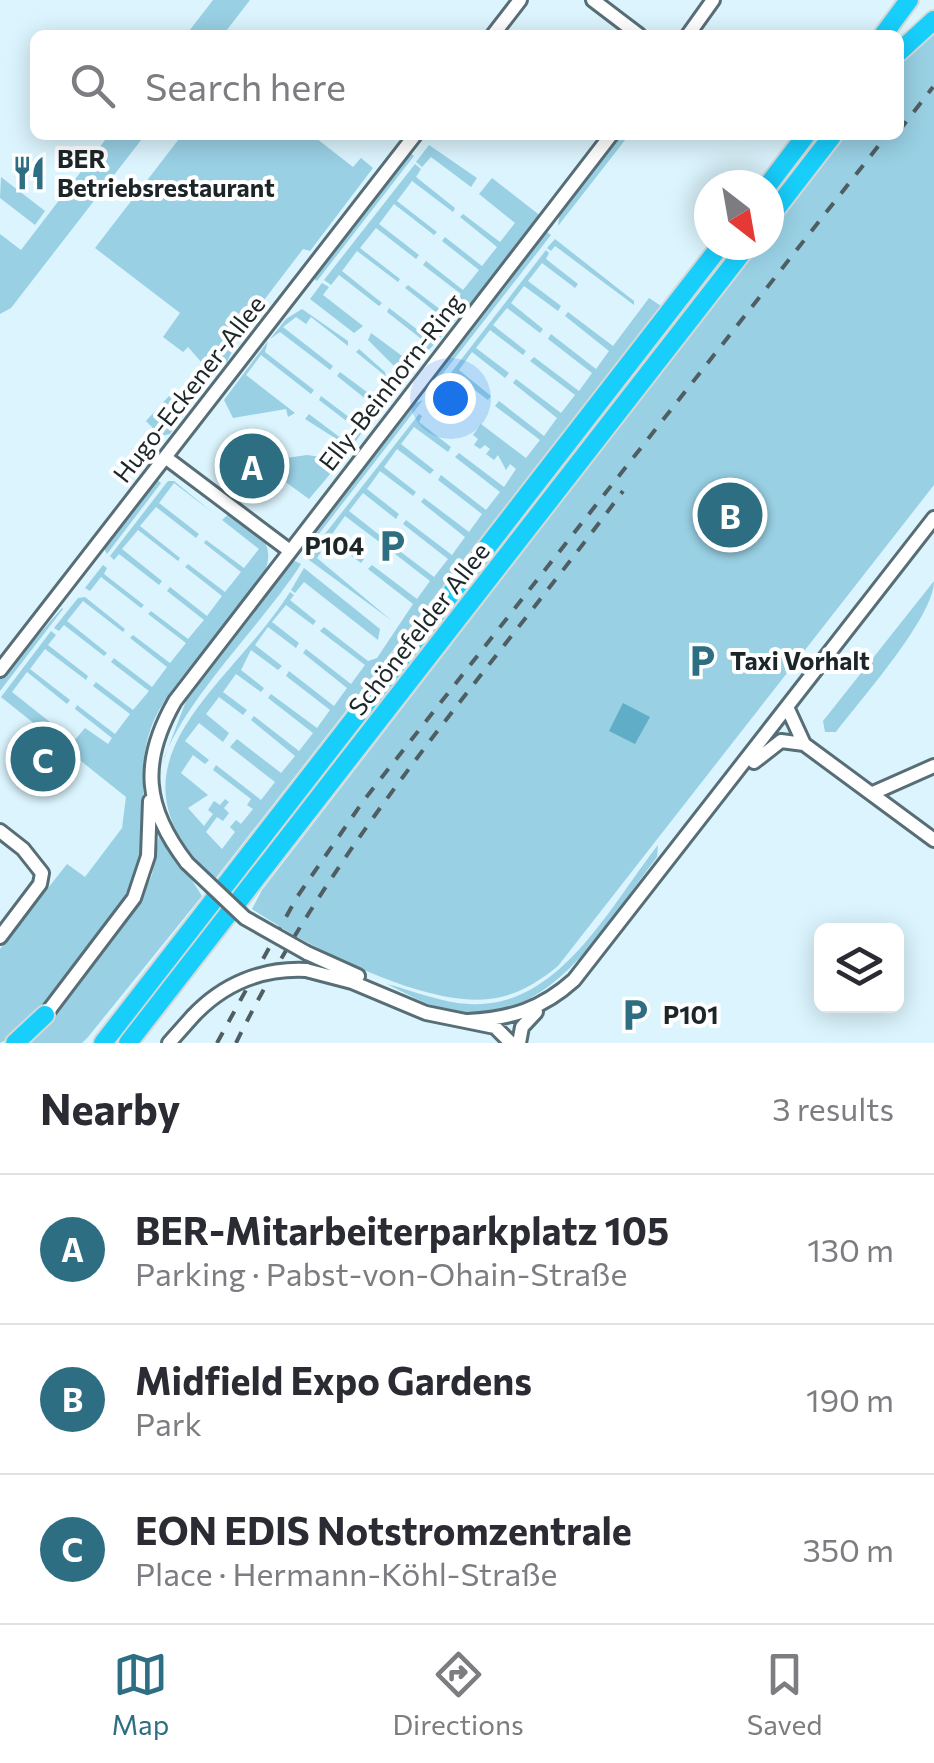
<!DOCTYPE html>
<html lang="en">
<head>
<meta charset="utf-8">
<style>
	body { margin:0; font-family:Commissioner,sans-serif; background:#f2f2f3; color:#2b2b33 }
	.controls { position:absolute; right:30px; bottom:30px; display:grid; overflow:hidden; border-radius:15px; box-shadow:0 5px 25px #0003 }
	.controls button { width:90px; height:90px; display:grid; place-items:center; padding:0; border:0; border-bottom:2px solid #e1e1e2; background:#fff; color:#2b2b33; font:50px sans-serif }
	.compass { position:absolute; left:694px; top:170px; width:90px; height:90px; border-radius:50%; background:#fff; box-shadow:0 5px 25px #0003; rotate:149deg }
	.you { position:absolute; left:450px; top:398px; width:35px; height:35px; margin:-25px; border:8px solid #fff; border-radius:50%; background:#1a73e8; box-shadow:0 0 0 15px #1a73e833 }
	.badge { display:grid; place-items:center; width:65px; height:65px; border-radius:50%; background:#2e6e83; color:#fff; font-size:32px; font-weight:700 }
	.pin { position:absolute; translate:-50% -50%; border:5px solid #fff; box-shadow:0 2px 10px #0006 }
	.list { margin:0; padding:0; list-style:none }
	h2 { display:flex; justify-content:space-between; align-items:center; height:130px; margin:0; padding:0 40px; font-size:42px }
	h2 small { font-size:32px; font-weight:400; color:#7c7c81 }
	.list li { display:grid; grid-template-columns:65px 1fr auto; gap:30px; align-items:center; box-sizing:border-box; height:150px; padding:0 40px; border-top:2px solid #e1e1e2 }
	.list b { display:block; font-size:38px; white-space:nowrap }
	.list p { margin:0; font-size:32px; white-space:nowrap; color:#7c7c81 }
	.list em { font-size:32px; font-style:normal; color:#7c7c81 }
	.icon { flex:none; width:55px; height:55px; fill:none; stroke:currentColor; stroke-width:2; stroke-linecap:round; stroke-linejoin:round }
	.map { position:relative; flex:none; width:934px; height:1043px; overflow:hidden }
	.search { position:absolute; background:#fff; box-shadow:0 5px 25px #0003; left:30px; right:30px; top:30px; height:110px; display:flex; align-items:center; gap:25px; box-sizing:border-box; padding:0 35px; border-radius:15px; color:#7c7c81; font-size:38px }
	.sheet { height:580px; background:#fff }
	nav { display:flex; justify-content:space-around; align-items:center; box-sizing:border-box; height:140px; border-top:2px solid #e1e1e2; background:#fff; font-size:28px; color:#7c7c81 }
	nav a { display:grid; justify-items:center; gap:5px }
	nav .on { color:#2e6e83 }
	.map>svg:first-child { display:block }
	.green { fill:#99d0e4 }
	.water { fill:#5fadc7 }
	.lines { fill:none; stroke-linecap:round; stroke-linejoin:round }
	.minor-casing { stroke:#586e76; stroke-width:18 }
	.highway-casing { stroke:#d6d8d8; stroke-width:22 }
	.minor { stroke:#fff; stroke-width:12 }
	.highway { stroke:#18cefb; stroke-width:18 }
	.rail { stroke:#505e62; stroke-width:4; stroke-dasharray:12 12; stroke-linecap:butt }
	.minor-bridge-casing { stroke:#586e76; stroke-width:18; stroke-linecap:butt }
	.minor-bridge { stroke:#fff; stroke-width:12 }
	.labels { text-anchor:middle; stroke-width:8; stroke-linejoin:round; paint-order:stroke }
	.poi-label { font-size:25px; font-weight:bold; fill:#1c2629; stroke:#fff; text-anchor:start }
	.street-label { font-size:25px; fill:#1c2629; stroke:#fff }
</style>
</head>
<body>
<div class="map">
<svg width="934" height="1043" viewBox="0 0 934 1043">
	<rect width="100%" height="100%" fill="#dbf4fd"/>
	<path class="green" d="M213,0H250L223,35H186Z
		M934,32V485L558,966C537,983 516,996 489,999C422,1007 307,946 252,909L262,890L760,245H769V234L846,135H899V66Z
		M109,135H145L11,308L0,314V234L21,250Z
		M182,135H312L353,167L361,158L373,168L310,251L303,249L242,329L227,362L218,368L202,363L188,347L183,352L163,337L180,313L95,248Z
		M619,135H629L558,226L560,211Z
		M429,145L477,178L471,187L431,157L422,167L416,162Z
		M409,152L414,156L317,281L312,277Z
		M415,164L421,169L416,177L455,208L453,212L412,181L397,201L437,232L434,235L394,204L379,224L419,255L416,259L376,228L360,248L400,279L398,282L357,251L342,271L382,303L379,306L339,275L331,285L324,280Z
		M1,177L45,211L35,225L0,198Z
		M492,178L542,217L499,272L400,382L394,366L368,340L371,333L409,361L424,341L387,312L389,308L427,337L442,317L405,288L408,285L445,313L461,294L423,265L426,261L463,290L479,270L442,241L445,237L482,266L497,247L460,217L463,214L500,242L515,223L479,194Z
		M547,232L551,235L430,390L428,382Z
		M555,239L634,301V305L555,246L551,251L547,248Z
		M546,250L549,253L546,259L578,284L575,288L542,263L528,281L561,306L558,311L524,286L511,303L543,329L540,333L507,308L493,325L526,351L523,355L490,330L476,348L509,373L505,378L472,352L459,370L491,396L488,400L455,375L447,385L443,383Z
		M322,283L329,287L323,295L363,326L354,333L310,299Z
		M649,298L661,306L215,879C92,765 229,689 290,592L294,595L290,600L316,621L313,625L286,605L272,622L299,643L296,648L268,627L255,645L282,666L278,670L251,650L241,670L264,688L261,692L236,674L223,692L247,710L243,715L219,697L206,714L229,733L223,742L199,723L185,741L209,760L205,764L193,755L181,773L208,795L188,808L204,826L213,814L208,810L214,801L220,805L225,799L229,802L224,808L229,813L223,821L217,817L206,832L222,849L235,832L230,827L236,820L241,824L253,809L247,805L251,799L213,770L216,765L261,800L275,782L230,747L237,739L281,773L295,756L251,720L254,716L299,751L313,733L268,698L271,694L317,728L330,710L286,676L289,671L334,706L347,688L303,653L306,649L351,684L365,665L320,631L324,627L368,661L377,658L413,604L368,569L372,565L417,599L430,581L386,547L389,543L434,577L448,559L403,524L406,520L452,555L465,537L421,502L424,498L469,532L482,514L438,480L441,475L486,510L500,492L455,457L459,453L504,487L516,469L510,464L506,470L498,455L494,460L486,454L490,449L485,445L480,449L474,445L478,439L473,435L481,424L526,458L540,440L495,406L499,401L544,436L557,418L513,383L516,379L561,413L575,395L530,361L534,357L579,391L592,373L548,339L551,334L596,369L609,351L565,316L568,312L613,346Z
		M302,309L348,341V346L311,317L306,324L296,317L283,327L333,366L330,370L280,332L270,339L286,319Z
		M268,341L265,352L314,390L311,394L261,355L246,375L295,413L288,417L286,409L233,418L224,400Z
		M359,349L385,372L389,393L356,441L337,444L338,440L305,419L309,414L342,439L353,426L319,400L321,396L362,427L377,408L337,376L340,372L375,398L385,385L379,380L383,374L356,352Z
		M169,396L184,415L170,434L161,436L146,421Z
		M423,400L318,535L312,530L409,406Z
		M419,414L422,416L419,422L451,447L448,452L414,427L401,444L434,470L430,474L397,449L384,467L416,492L413,496L380,471L367,489L399,514L396,519L363,493L349,511L382,537L378,541L345,516L332,534L364,559L361,563L330,540L322,550L317,546L321,539Z
		M307,455L342,460L309,499L258,462Z
		M155,478L161,483L107,554L103,547Z
		M168,481H174L212,512L174,483L159,503L199,534L196,538L156,507L140,526L180,558L178,561L138,530L122,549L162,581L159,585L119,554L114,560L110,556Z
		M231,512C250,527 274,538 267,565C251,612 179,667 155,718C134,763 149,807 142,853C136,899 38,1025 0,1043V949L67,864L85,877L122,828L126,797L1,697L51,631L56,635L48,645L88,676L86,680L45,649L30,669L70,700L67,704L27,672L12,692L74,741L85,728L108,744L112,738L75,709L77,705L115,734L130,714L93,686L96,682L133,710L149,691L111,662L114,658L152,687L167,667L130,638L133,635L170,663L186,643L148,614L151,611L188,639L204,620L167,591L170,587L207,616L222,596L185,567L188,564L225,592L241,572L204,543L206,540L244,568L259,549L222,520Z
		M315,548L321,552L317,558L391,620L309,560Z
		M293,560L301,564C263,624 182,701 162,764L186,701Z
		M103,565L107,568L104,574L144,605L141,608L101,577L90,591L85,588Z
		M304,568L380,629L378,640L304,582L295,593L291,590Z
		M934,581C934,617 861,699 836,732H825L823,721Z
		M85,597L125,629L123,632L83,601L67,621L107,653L104,656L64,625L59,631L54,628L78,598Z
		M62,608L63,609L0,691V679Z
		M160,830L202,896L88,1037L82,1043H31L140,902L152,875Z
		M658,845L657,857C605,925 546,1036 444,1009C424,1004 405,993 387,984C414,991 442,1003 470,1004C559,1009 610,906 658,845Z"/>
	<path class="water" d="M623,703L650,717L635,744L609,731Z"/>
	<g class="lines">
		<g class="minor-casing">
			<path id="minor" d="M593,0L639,35
				M493,35L520,0
				M688,35L713,0
				M165,457L290,551
				M0,670L415,135
				M787,707L804,744
				M754,762L781,741L804,744L934,840
				M873,793L934,766
				M0,831L23,849L42,873L40,884L0,937
				M187,863C144,807 140,762 175,701L611,135
				M307,953L358,976
				M306,970L352,982L426,1013L495,1027L511,1043
				M468,1021C510,1019 542,1009 574,980L934,518
				M40,1022L134,898L148,856L150,801
				M169,1043L193,1016
				M519,1043L522,1027L536,1012"/>
		</g>
		<g class="highway-casing">
			<path id="highway" d="M883,35L909,0
				M899,52L934,20
				M768,185L806,135
				M769,218L833,135
				M15,1043L45,1015
				M103,1043L721,245
				M128,1043L748,245"/>
		</g>
		<use href="#minor" class="minor"/>
		<use href="#highway" class="highway"/>
		<path class="rail" d="M899,131L933,87
			M217,1043L297,897L364,800L887,135
			M236,1043C335,840 490,671 623,491"/>
		<g class="minor-bridge-casing">
			<path id="minor-bridge" d="M187,863L245,918L307,953
				M193,1016C223,984 262,968 306,970"/>
		</g>
		<use href="#minor-bridge" class="minor-bridge"/>
	</g>
	<defs>
		<g id="restaurant-bare" transform="scale(2.7)"><path d="M-5-6h1v4h1v-4h1v4h1v-4h1v5L-1.5 .5V6h-2V.5L-5-1ZM5-6V6H3V1.5H1.5Q1.5-4 5-6Z" fill="#2e6e83" stroke="#fff" stroke-width="2.5" paint-order="stroke"/></g>
		<g id="parking-bare" transform="scale(2.7)"><path d="M-3.5-5.5H1a3.5 3.5 0 0 1 0 7H-1V5.5H-3.5ZM-1-3.4V-.6H.8a1.4 1.4 0 0 0 0-2.8Z" fill="#2e6e83" stroke="#fff" stroke-width="2.5" paint-order="stroke"/></g>
	</defs>
	<g fill-rule="evenodd">
		<use href="#restaurant-bare" x="29" y="173"/>
		<use href="#parking-bare" x="392" y="546"/>
		<use href="#parking-bare" x="702" y="661"/>
		<use href="#parking-bare" x="635" y="1015"/>
	</g>
	<g class="labels">
		<g class="poi-label">
			<text x="57" y="168">BER<tspan x="57" dy="29">Betriebsrestaurant</tspan></text>
			<text x="364" y="555" text-anchor="end">P104</text>
			<text x="730" y="670">Taxi Vorhalt</text>
			<text x="663" y="1024">P101</text>
		</g>
		<g class="street-label">
			<text transform="translate(391 382) rotate(-52)" y="9">Elly-Beinhorn-Ring</text>
			<text transform="translate(189 389) rotate(-52)" y="9">Hugo-Eckener-Allee</text>
			<text transform="translate(419 629) rotate(-52)" y="9">Schönefelder Allee</text>
		</g>
	</g>
</svg>
<div class="controls">
<button><svg class="icon" aria-label="layers" viewBox="0 0 24 24"><path d="M12 4l9 5-9 5-9-5zM3 14l9 5 9-5"/></svg></button>
</div>
<svg class="compass" viewBox="-18 -18 36 36"><path d="M0-13l5 13h-10z" fill="#e53935"/><path d="M0 13l5-13h-10z" fill="#7c7c81"/></svg>
<div class="you"></div>
<div class="pin badge" style="left:252px;top:466px">A</div>
<div class="pin badge" style="left:730px;top:515px">B</div>
<div class="pin badge" style="left:43px;top:759px">C</div>
<div class="search"><svg class="icon" aria-label="search" viewBox="0 0 24 24"><circle cx="10" cy="10" r="6"/><path d="M15 15l6 6"/></svg>Search here</div>
</div>
<section class="sheet">
<h2>Nearby<small>3 results</small></h2>
<ul class="list">
<li><span class="badge">A</span><div><b>BER-Mitarbeiterparkplatz 105</b><p>Parking · Pabst-von-Ohain-Straße</p></div><em>130 m</em></li>
<li><span class="badge">B</span><div><b>Midfield Expo Gardens</b><p>Park</p></div><em>190 m</em></li>
<li><span class="badge">C</span><div><b>EON EDIS Notstromzentrale</b><p>Place · Hermann-Köhl-Straße</p></div><em>350 m</em></li>
</ul>
</section>
<nav>
<a class="on"><svg class="icon" aria-label="map" viewBox="0 0 24 24"><path d="M3 6l6-2 6 2 6-2v14l-6 2-6-2-6 2zM9 4v14M15 6v14"/></svg>Map</a>
<a><svg class="icon" aria-label="directions" viewBox="0 0 24 24"><path d="M12 3l9 9-9 9-9-9zM9 14v-3h6M13 9l2 2-2 2"/></svg>Directions</a>
<a><svg class="icon" aria-label="saved" viewBox="0 0 24 24"><path d="M7 4h10v16l-5-4-5 4z"/></svg>Saved</a>
</nav>
</body>
</html>
